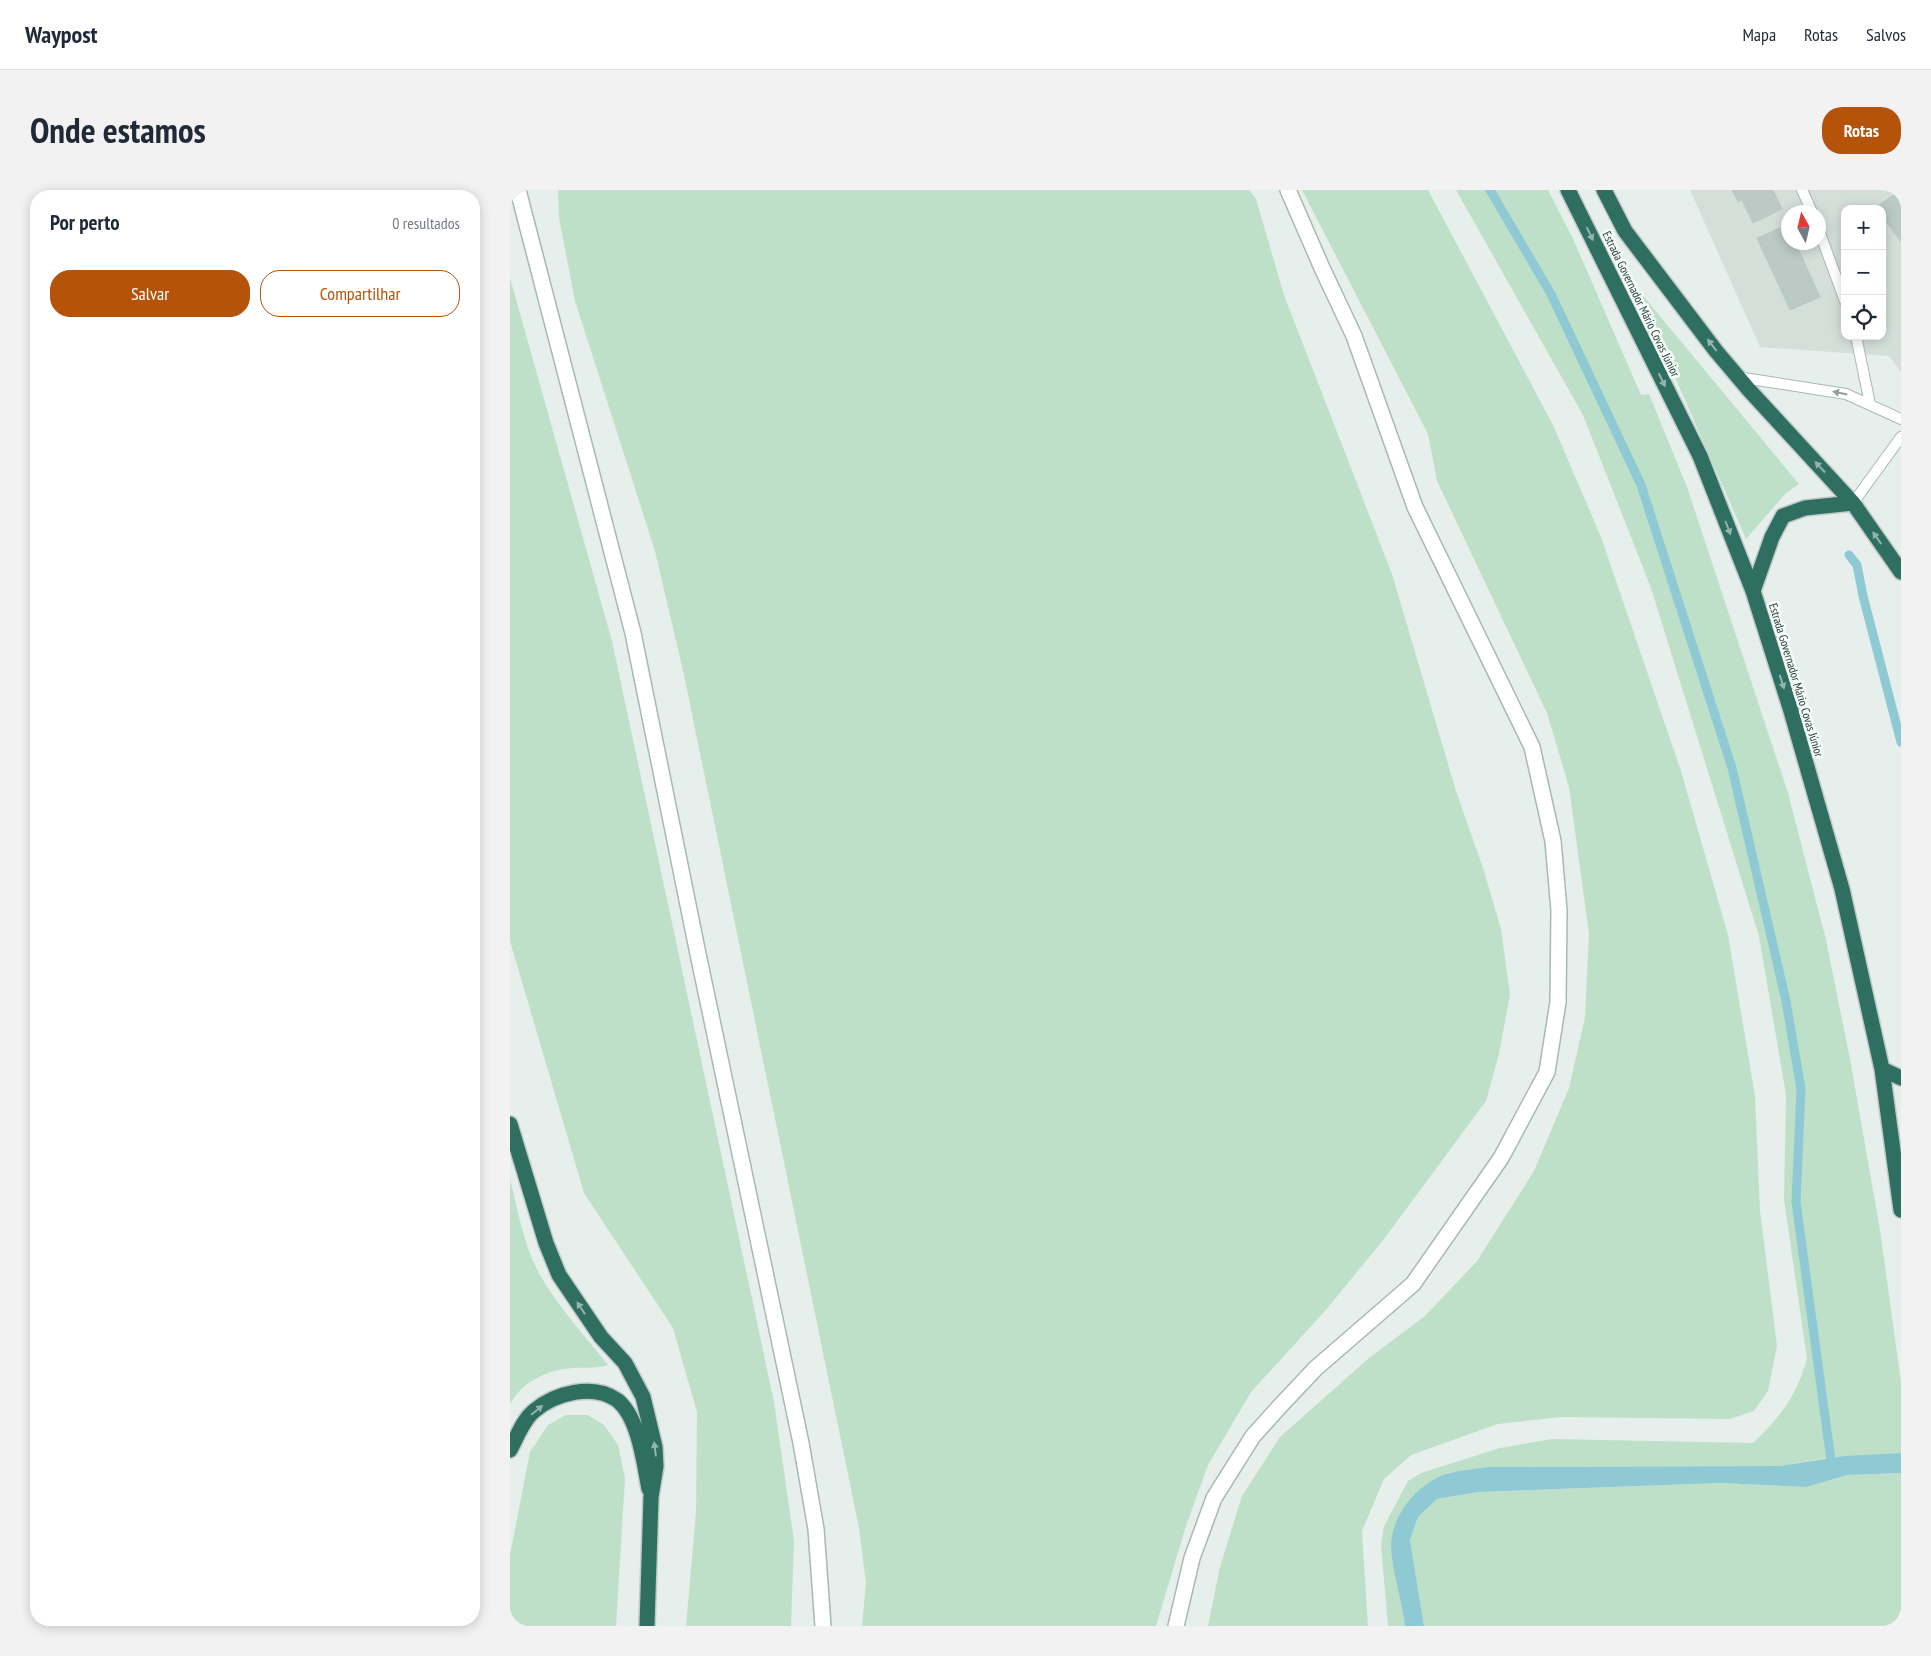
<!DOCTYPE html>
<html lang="pt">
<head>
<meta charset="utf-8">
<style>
	body { margin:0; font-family:"PT Sans Narrow",sans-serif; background:#f2f2f3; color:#1f2937 }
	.controls { position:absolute; right:15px; top:15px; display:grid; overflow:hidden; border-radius:10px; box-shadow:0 2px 12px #0003 }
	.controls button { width:45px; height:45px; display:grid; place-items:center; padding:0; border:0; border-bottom:1px solid #e0e1e3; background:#fff; color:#1f2937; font:25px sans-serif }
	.compass { position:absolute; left:1271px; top:15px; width:45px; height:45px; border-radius:50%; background:#fff; box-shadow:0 2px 12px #0003; rotate:352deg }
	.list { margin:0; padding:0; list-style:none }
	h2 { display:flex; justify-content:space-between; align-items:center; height:65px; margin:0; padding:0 20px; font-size:21px }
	h2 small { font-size:16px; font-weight:400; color:#747a83 }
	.actions { display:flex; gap:10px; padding:15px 20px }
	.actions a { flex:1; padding:11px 0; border:1px solid #b45309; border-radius:20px; text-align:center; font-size:18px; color:#b45309 }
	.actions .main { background:#b45309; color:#fff }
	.icon { flex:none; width:28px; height:28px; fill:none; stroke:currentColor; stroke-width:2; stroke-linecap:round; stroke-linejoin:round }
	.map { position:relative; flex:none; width:1391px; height:1436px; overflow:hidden; border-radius:20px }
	header { display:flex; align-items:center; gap:30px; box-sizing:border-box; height:70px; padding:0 25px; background:#fff; border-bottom:1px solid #e0e1e3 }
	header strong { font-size:24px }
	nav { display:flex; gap:28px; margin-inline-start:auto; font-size:18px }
	.intro { display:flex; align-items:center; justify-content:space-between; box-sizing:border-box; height:120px; padding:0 30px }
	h1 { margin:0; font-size:35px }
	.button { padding:12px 22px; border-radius:20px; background:#b45309; color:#fff; font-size:18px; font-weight:700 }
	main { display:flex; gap:30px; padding:0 30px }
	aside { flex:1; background:#fff; border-radius:20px; box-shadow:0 2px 12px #0003 }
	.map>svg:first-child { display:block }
	.built { fill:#d4dfda; fill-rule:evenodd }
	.green { fill:#bfe0c8 }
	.water { fill:#8ec9d4 }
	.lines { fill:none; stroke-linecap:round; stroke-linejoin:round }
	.stream { stroke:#8ec9d4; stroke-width:9 }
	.building { fill:#bbcac4; stroke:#b8c9c2 }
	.lane-casing { stroke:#a8b8b2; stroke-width:12 }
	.street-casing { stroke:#a8b8b2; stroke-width:18 }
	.highway-casing { stroke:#c2cac8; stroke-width:18 }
	.lane { stroke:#fff; stroke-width:10 }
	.street { stroke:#fff; stroke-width:15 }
	.highway { stroke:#2f6f62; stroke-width:15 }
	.oneway { fill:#93b5ae }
	.oneway2 { fill:#92a09c }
	.labels { text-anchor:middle; stroke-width:5; stroke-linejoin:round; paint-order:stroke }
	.street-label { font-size:12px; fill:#24423a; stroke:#f7fbf9 }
</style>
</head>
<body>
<header>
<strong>Waypost</strong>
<nav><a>Mapa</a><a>Rotas</a><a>Salvos</a></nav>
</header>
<div class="intro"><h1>Onde estamos</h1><a class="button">Rotas</a></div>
<main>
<aside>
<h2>Por perto<small>0 resultados</small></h2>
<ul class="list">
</ul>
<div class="actions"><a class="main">Salvar</a><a>Compartilhar</a></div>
</aside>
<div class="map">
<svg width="1391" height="1436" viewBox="0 0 1391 1436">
	<rect width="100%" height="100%" fill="#e6efeb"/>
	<path class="built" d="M1180,0H1391V182L1379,166L1250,157ZM1335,19H1372V146H1335ZM1278,22H1308V52H1278Z"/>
	<path class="green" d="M48,0H739L746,9L774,105L882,384L946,601L974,681L991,739L1000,805L989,864L976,911L874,1049L815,1121L741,1202L698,1275L675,1339L646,1436H352L356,1393L349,1338L174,485L145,361L65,111L49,28Z
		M792,0H918L1043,235L1091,347L1171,581L1218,745L1245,906L1250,1021L1267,1156L1258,1201L1244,1221L1220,1229L1051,1227L988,1234L901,1265L874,1289L852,1341L858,1436H698L710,1377L732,1306L770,1247L859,1168L915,1126L967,1071L1024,981L1059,898L1075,827L1079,744L1059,597L1037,523L927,291L918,244Z
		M946,0H1038L1064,51L1131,205L1139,204L1177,297L1278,603L1316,750L1340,869L1370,1040L1391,1192V1263L1311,1269L1269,1276L978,1277L938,1283L898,1312L893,1421L895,1436H878L871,1355L874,1336L898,1291L911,1283L990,1258L1042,1249L1243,1253C1271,1226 1286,1207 1297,1169L1274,1009L1276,905L1249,746L1141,398L1073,225Z
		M0,88L102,451L264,1212L284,1351L281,1436H176L186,1322L187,1222L163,1138L74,1003L0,751Z
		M1125,96L1289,294L1276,303L1236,349Z
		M0,989C8,1021 14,1057 30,1085C49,1118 75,1146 98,1175C85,1179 75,1177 63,1178C37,1180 13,1191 0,1214Z
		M56,1225H78L94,1235L108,1255L115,1288L106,1436H0V1365L20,1262L38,1235Z
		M1391,1283V1436H914L900,1350L908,1327L927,1309L968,1302L1210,1293L1297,1297L1337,1285Z"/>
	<path class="water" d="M1391,1263V1283L1337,1285L1297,1297L1210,1293L968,1302L927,1309L908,1327L900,1350L914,1436H895C892,1410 882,1382 881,1356C881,1325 910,1290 940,1283C952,1280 965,1279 978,1277L1269,1276L1335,1266Z"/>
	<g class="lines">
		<path class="stream" d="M980,0L1041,104L1131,295L1222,578L1276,811L1291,899L1286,1012L1322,1278
			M1339,365L1347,375L1353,406L1391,552"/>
	</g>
	<path class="building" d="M1222,0H1263L1272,19L1243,33L1232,10L1228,12Z
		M1391,0V52L1372,26V19L1366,17Z
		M1277,35L1278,52H1285L1310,107L1280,120L1247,48Z"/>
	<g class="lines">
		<g class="lane-casing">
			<path id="lane" d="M1292,0L1302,22
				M1308,38L1335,111
				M1346,146L1360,214
				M1228,187L1336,204L1391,229
				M1343,313L1391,247"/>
		</g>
		<g class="street-casing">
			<path id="street" d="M8,0L123,443L188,764L291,1253L306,1339L313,1436
				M666,1436L682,1368L704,1308L743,1246L772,1214L806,1178L903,1094L991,968L1037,882L1048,812L1049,720L1043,651L1022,557L905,317L844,146L812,78L778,0"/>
		</g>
		<g class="highway-casing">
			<path id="highway" d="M1058,0L1190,266L1243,401L1281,521L1332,699L1372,879L1391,1020
				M1094,0L1115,41L1206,161L1239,200L1343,313L1391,382
				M1243,401L1262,347L1273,326L1295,318L1343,313
				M1372,879L1391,888
				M0,934L36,1053L49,1085L91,1147L115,1173L133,1207L145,1257L146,1276L141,1307L137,1436
				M0,1260C7,1247 13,1230 24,1221C45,1203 83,1193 107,1210C129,1227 134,1274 139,1299"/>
		</g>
		<use href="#lane" class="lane"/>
		<use href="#street" class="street"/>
		<use href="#highway" class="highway"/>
	</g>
	<defs><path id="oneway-solid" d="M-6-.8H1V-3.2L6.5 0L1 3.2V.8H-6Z" transform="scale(1.25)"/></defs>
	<g class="oneway">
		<use href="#oneway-solid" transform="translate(1080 44) rotate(64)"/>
		<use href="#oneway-solid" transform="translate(1202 155) rotate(-128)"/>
		<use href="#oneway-solid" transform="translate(1152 190) rotate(64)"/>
		<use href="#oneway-solid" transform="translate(1310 277) rotate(-133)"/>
		<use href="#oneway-solid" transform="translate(1218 338) rotate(69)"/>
		<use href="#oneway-solid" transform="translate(1367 348) rotate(-125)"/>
		<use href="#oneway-solid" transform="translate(1272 492) rotate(72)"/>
		<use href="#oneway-solid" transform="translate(71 1118) rotate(-123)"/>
		<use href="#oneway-solid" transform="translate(27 1220) rotate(-39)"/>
		<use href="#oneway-solid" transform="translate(145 1259) rotate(-97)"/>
	</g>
	<use class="oneway2" href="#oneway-solid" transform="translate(1330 203) rotate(-168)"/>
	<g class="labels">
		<g class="street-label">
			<text transform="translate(1131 114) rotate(64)" y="4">Estrada Governador Mário Covas Júnior</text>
			<text transform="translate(1286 490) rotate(73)" y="4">Estrada Governador Mário Covas Júnior</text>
		</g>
	</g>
</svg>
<div class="controls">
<button>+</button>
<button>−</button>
<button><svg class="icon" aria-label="locate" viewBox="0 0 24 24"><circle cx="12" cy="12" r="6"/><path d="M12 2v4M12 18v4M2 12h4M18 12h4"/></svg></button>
</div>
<svg class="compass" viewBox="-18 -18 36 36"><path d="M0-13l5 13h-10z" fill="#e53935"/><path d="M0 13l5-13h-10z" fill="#747a83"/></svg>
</div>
</main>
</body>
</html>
